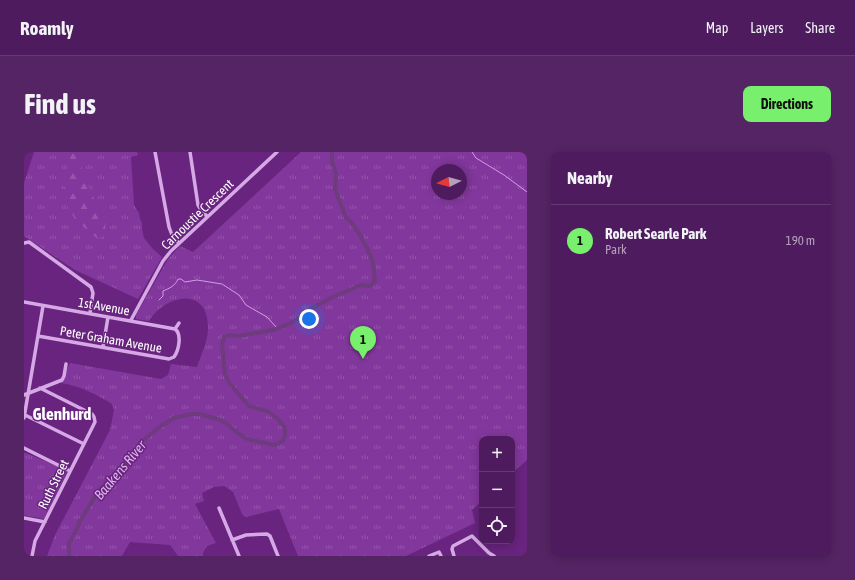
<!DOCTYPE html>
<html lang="en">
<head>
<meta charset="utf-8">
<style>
	body { margin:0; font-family:"Asap Condensed",sans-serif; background:#552464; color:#f1f3f6 }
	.controls { position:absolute; right:12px; bottom:12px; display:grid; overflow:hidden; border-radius:8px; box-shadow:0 2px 10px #0003 }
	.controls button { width:36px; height:36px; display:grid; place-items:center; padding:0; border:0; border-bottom:1px solid #653973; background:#4e1b5e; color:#f1f3f6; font:20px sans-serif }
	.compass { position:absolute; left:407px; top:12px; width:36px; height:36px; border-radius:50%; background:#4e1b5e; box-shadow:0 2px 10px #0003; rotate:264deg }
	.you { position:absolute; left:285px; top:167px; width:14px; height:14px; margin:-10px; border:3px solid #fff; border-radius:50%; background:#1a73e8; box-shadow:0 0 0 6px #1a73e833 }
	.badge { display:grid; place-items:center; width:26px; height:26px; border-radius:50%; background:#79f06d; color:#111; font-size:13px; font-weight:700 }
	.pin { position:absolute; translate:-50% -33px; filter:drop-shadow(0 1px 2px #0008) }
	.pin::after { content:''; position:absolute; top:21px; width:14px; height:12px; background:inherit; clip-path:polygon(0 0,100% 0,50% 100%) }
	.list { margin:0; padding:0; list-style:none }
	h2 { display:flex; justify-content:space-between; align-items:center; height:52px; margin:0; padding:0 16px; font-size:17px }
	h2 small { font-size:13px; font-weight:400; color:#b3a1bc }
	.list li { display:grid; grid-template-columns:26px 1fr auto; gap:12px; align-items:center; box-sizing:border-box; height:72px; padding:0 16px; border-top:1px solid #653973 }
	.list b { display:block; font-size:15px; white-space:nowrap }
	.list p { margin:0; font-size:13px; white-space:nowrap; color:#b3a1bc }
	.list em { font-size:13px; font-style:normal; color:#b3a1bc }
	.icon { flex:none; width:22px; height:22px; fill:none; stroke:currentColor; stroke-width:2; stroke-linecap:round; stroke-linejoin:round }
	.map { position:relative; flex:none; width:503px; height:404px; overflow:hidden; border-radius:8px }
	header { display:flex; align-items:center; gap:24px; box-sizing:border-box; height:56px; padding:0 20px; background:#4e1b5e; border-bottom:1px solid #653973 }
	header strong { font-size:19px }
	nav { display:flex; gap:22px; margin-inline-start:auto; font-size:14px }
	.intro { display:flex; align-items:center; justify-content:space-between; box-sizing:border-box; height:96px; padding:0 24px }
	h1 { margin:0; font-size:28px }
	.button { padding:10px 18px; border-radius:8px; background:#79f06d; color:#111; font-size:14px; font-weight:700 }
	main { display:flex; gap:24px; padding:0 24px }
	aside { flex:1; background:#4e1b5e; border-radius:8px; box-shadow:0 2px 10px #0003 }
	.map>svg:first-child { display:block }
	.grass { fill:url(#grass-tufts); fill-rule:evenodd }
	.forest { fill:url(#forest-firs) }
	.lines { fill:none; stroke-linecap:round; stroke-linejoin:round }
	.stream { stroke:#d39de7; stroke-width:1 }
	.river { stroke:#6e3b7e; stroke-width:4 }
	.minor { stroke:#d6a9e6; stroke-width:3.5 }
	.labels { text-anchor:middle; stroke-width:3; stroke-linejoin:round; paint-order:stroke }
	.street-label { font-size:13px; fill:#fff; stroke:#68247e }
	.water-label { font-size:14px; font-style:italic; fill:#dfb4ee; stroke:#68247e }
	.district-label { font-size:17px; font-weight:bold; fill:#fff; stroke:#68247e }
</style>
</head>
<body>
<header>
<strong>Roamly</strong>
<nav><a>Map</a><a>Layers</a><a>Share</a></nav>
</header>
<div class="intro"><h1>Find us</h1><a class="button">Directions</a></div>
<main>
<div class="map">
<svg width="503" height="404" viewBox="0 0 503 404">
	<defs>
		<pattern id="grass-tufts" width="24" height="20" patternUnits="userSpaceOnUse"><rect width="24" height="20" fill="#82379c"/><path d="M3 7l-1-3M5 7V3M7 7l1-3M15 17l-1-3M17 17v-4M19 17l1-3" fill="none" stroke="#9555ab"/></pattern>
		<pattern id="forest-firs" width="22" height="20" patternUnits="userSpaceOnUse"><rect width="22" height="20" fill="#82379c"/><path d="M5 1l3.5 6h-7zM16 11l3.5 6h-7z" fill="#9555ab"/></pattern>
	</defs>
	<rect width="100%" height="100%" fill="#68247e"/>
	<path class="grass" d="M10,0H113L114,3L107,5L110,53L115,61L116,67L118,71V77L120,86L129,97L138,105L114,147L51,118L0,84V31Z
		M276,0H503V308L488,321V287H458V349L448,358L451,371L382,404H274L255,357L222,365L218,362L209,340L200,334L190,335L178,341L180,349L171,352L192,391L183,394L179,401V404H154L146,393L106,390L98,404H23L31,383L86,278L90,258L88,252C72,242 56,234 37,231L46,211L137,227L144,223L147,212L173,215C177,203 184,189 184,176C184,133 141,143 125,169L112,167V163L144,107L156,94L169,100L276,1ZM413,18H437V42H413Z
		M0,301H2L42,318L43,320L20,367L0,363Z"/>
	<path class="forest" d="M47,0H56L58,17L63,31L69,43L71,52L77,58L82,69L81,78L77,85L74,87C53,70 35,55 41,25C43,16 46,8 47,0Z"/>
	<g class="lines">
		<path class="stream" d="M448,0L452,6L480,23L503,40
			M135,148L139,144V139C146,136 151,134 154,127H157L161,130L173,128L198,132L215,143L222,153L243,165L253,176"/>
		<path class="river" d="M45,404V391L50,383L56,369L75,338L112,300L117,290L137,274L150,266L168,262H176L199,269L215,282L223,287L250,293L259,289L261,283V276L255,268L243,259L225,254L205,231L201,222L198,193L200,185L205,183L215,184L250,178L269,170L286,157L309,145L337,133L346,134L351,129L349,111L346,102L336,83L327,70L322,66L311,37L312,22L308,9V0"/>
		<path class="minor" d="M131,0L145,75L148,83L154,90
			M166,0L174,53L179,61L183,64
			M0,91L5,90L67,135L69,141L66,161
			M0,150L151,177
			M107,168L139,109L147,99L253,0
			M151,177L155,171
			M14,184L145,207L150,205C155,198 158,182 151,177
			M79,195L84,165
			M0,243L38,228L40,224L42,212
			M1,263L60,292
			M0,266L19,154
			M0,296L46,319
			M195,356L215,404
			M0,366L21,370
			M208,388L222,383L243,382L246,384L254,404
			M8,404L11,389L71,270L70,265L68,262L16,236
			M405,404L415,400L417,404
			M430,404L428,397L429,394L448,384L465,401L470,404"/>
	</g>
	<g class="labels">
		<g class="street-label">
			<text transform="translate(173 62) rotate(-44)" y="5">Carnoustie Crescent</text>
			<text transform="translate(80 154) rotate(10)" y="5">1st Avenue</text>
			<text transform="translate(87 187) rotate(10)" y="5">Peter Graham Avenue</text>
			<text transform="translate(29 332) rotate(-64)" y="5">Ruth Street</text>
		</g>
		<g class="water-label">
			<text transform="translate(96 318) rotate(-50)" y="5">Baakens River</text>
		</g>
		<g class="district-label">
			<text x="38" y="268">Glenhurd</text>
		</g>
	</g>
</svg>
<div class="controls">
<button>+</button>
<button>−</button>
<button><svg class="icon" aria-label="locate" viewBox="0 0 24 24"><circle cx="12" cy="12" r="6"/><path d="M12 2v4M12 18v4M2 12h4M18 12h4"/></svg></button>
</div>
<svg class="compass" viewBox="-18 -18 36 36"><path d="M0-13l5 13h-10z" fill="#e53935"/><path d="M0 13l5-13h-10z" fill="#b3a1bc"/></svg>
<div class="you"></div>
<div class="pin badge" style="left:339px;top:207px">1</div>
</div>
<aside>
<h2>Nearby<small></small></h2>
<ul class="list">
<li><span class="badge">1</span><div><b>Robert Searle Park</b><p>Park</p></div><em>190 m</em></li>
</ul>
</aside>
</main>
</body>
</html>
